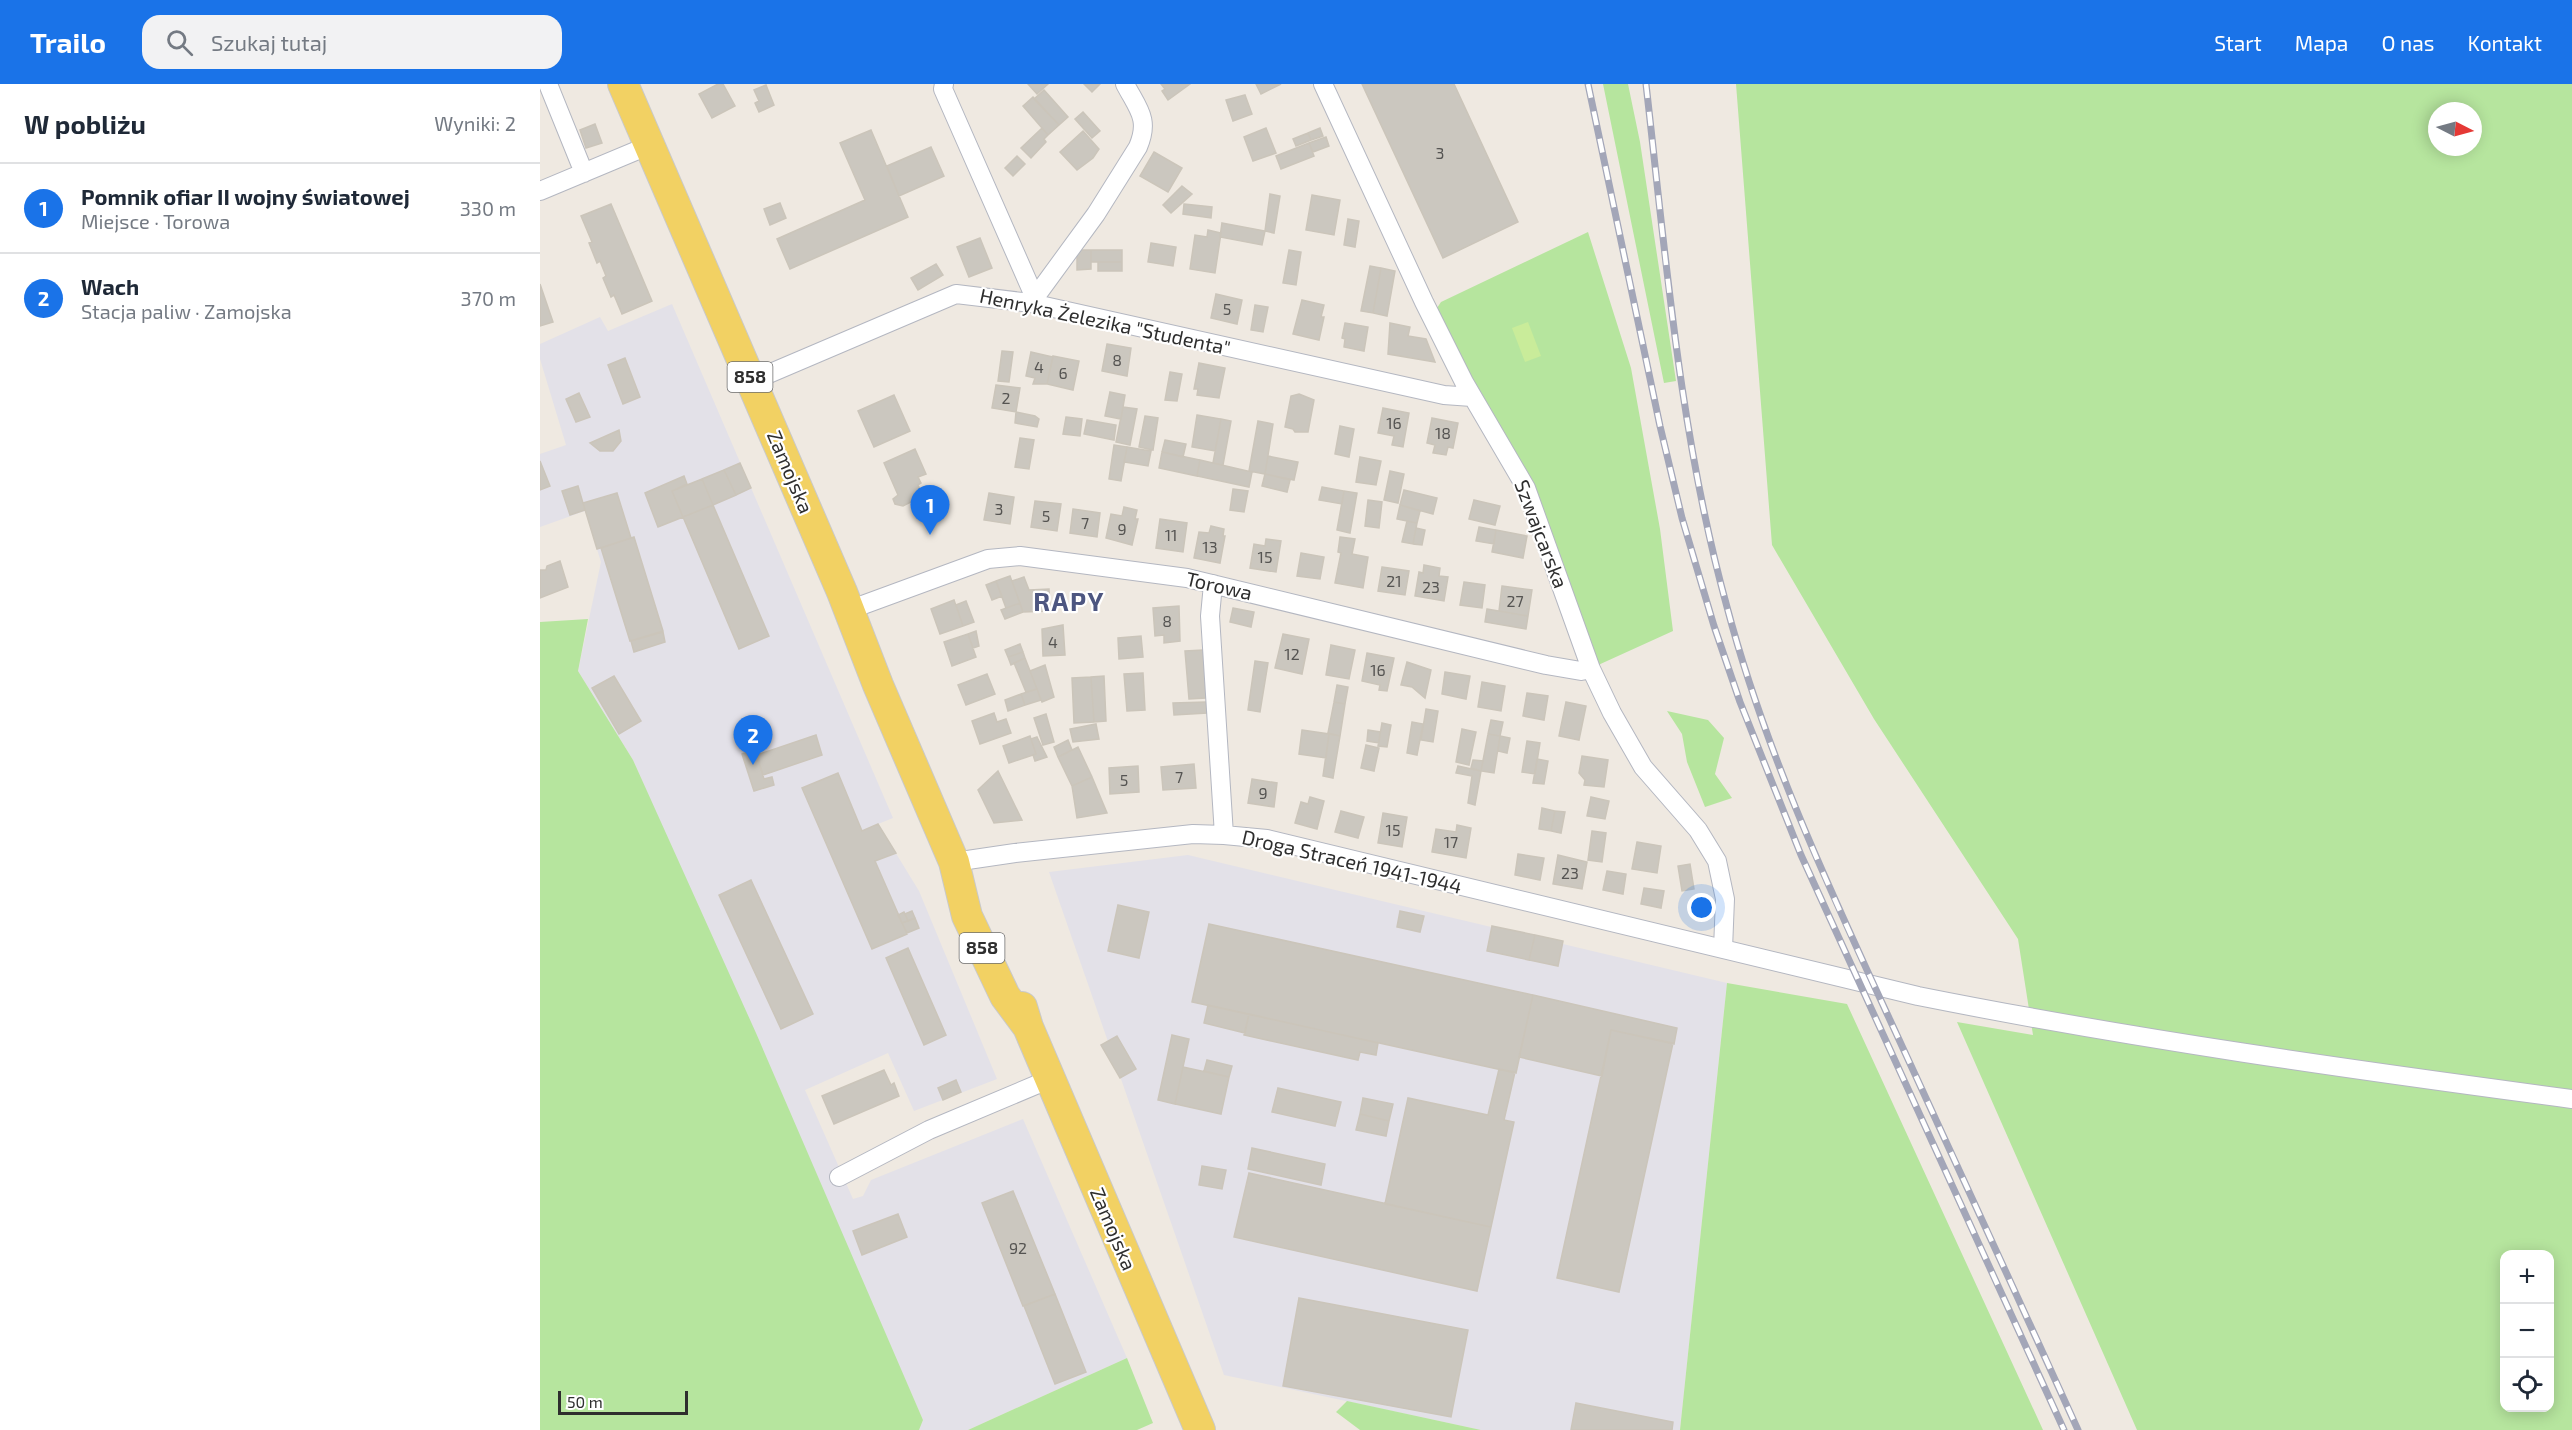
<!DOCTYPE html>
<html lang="pl">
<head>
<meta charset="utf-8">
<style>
	body { margin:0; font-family:"Exo 2",sans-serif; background:#f2f2f3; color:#1f2937 }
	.controls { position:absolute; right:18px; bottom:18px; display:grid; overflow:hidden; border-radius:12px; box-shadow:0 3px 15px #0003 }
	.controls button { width:54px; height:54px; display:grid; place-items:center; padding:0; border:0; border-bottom:2px solid #e0e1e3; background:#fff; color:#1f2937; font:30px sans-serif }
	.compass { position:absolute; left:1888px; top:18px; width:54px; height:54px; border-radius:50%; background:#fff; box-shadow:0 3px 15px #0003; rotate:96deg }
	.scale { position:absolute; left:18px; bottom:15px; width:130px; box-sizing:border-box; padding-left:6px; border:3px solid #2e2e2e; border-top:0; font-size:16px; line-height:21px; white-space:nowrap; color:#2e2e2e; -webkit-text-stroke:4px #fff; paint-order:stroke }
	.you { position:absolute; left:1162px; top:824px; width:21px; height:21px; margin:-15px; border:4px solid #fff; border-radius:50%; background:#1a73e8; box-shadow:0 0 0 9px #1a73e833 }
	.badge { display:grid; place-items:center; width:39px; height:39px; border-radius:50%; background:#1a73e8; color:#fff; font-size:20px; font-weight:700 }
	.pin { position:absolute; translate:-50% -50px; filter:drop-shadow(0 2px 3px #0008) }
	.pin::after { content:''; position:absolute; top:32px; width:21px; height:18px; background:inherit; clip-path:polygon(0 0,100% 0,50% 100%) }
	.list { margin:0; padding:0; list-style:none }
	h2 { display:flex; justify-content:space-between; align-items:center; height:78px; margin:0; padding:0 24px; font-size:26px }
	h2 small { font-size:20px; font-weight:400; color:#747a83 }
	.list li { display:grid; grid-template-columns:39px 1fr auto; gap:18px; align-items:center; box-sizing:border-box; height:90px; padding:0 24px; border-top:2px solid #e0e1e3 }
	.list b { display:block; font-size:22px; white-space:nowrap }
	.list p { margin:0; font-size:20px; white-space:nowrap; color:#747a83 }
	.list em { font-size:20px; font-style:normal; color:#747a83 }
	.icon { flex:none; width:33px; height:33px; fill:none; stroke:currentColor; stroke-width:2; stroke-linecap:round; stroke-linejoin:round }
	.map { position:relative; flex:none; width:2032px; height:1346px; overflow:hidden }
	header { display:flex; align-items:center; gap:36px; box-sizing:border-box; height:84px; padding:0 30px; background:#1a73e8; color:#fff }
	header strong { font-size:28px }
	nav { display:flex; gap:33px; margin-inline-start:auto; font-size:21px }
	.search { width:420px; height:54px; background:#f2f2f3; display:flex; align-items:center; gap:15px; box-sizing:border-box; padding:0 21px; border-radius:18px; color:#747a83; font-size:22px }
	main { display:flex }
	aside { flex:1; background:#fff }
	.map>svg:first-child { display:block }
	.industrial { fill:#e3e1e8 }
	.green { fill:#b6e59e; fill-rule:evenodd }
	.pitch { fill:#c9ec9a }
	.building { fill:#cbc7bf; stroke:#cbc5ba; stroke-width:1.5 }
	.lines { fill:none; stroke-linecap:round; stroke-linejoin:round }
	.minor-casing { stroke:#b4b7c1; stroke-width:20 }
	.primary-casing { stroke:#c9c9c9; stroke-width:32 }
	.minor { stroke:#fff; stroke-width:18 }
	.primary { stroke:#f2d163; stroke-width:30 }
	.rail-casing { stroke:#a3a6b8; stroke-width:7 }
	.rail { stroke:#fff; stroke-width:4.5; stroke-dasharray:14; stroke-linecap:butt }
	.labels { text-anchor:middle; stroke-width:4.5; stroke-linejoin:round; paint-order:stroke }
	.number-label { font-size:16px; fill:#555452 }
	.shield { fill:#fff; stroke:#6d6d6d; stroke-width:1.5 }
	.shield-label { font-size:18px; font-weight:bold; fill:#2e2e2e }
	.street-label { font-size:20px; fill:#2e2e2e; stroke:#fff }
	.district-label { font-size:26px; font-weight:bold; letter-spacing:1.5px; fill:#4d5680; stroke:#fff }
</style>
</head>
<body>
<header>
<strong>Trailo</strong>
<div class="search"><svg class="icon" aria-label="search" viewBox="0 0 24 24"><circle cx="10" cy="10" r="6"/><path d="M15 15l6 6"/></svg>Szukaj tutaj</div>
<nav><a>Start</a><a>Mapa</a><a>O nas</a><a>Kontakt</a></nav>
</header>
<main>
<aside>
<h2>W pobliżu<small>Wyniki: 2</small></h2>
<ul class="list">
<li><span class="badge">1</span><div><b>Pomnik ofiar II wojny światowej</b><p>Miejsce · Torowa</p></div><em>330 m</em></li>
<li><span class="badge">2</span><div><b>Wach</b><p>Stacja paliw · Zamojska</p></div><em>370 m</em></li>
</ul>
</aside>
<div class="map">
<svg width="2032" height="1346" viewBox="0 0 2032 1346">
	<rect width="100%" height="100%" fill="#efe9e1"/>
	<path class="industrial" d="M132,220L353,734L338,740L379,807L457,995L374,1027L348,969L265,1006L313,1115L323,1112L331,1096L483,1035L587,1274L428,1346H379L383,1336L93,676L38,587L61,478L45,427L0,443V370L26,361L0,275V260L60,233L68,247Z
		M648,771L1187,899L1140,1346H941L684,1291L509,788Z"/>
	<path class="green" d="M1063,0H1088L1100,58L1136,297L1124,299Z
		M1196,0H2032V1346H1597L1417,938L1493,951L1478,855L1334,635L1232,461ZM1897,27H1933V63H1897ZM1964,1170H2010V1324H1964Z
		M1048,148L1091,284L1120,445L1133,547L1056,582L943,320L897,224L901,218Z
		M48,535L38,587L93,676L216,949L383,1336L379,1346H0V538Z
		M1127,627L1168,636L1184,654L1175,690L1192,714L1165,723L1147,678L1142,650Z
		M1187,899L1307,920L1503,1346H1140Z
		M587,1274L613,1339L597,1346H428Z
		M807,1317L941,1346H820L796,1328Z"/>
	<path class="pitch" d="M988,238L1001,272L985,278L972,244Z"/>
	<path class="building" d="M178,0H183L195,22L172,34L159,10Z
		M488,0H508L497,10Z
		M544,0H560L552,8Z
		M621,0H650L628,16L622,7L625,5Z
		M716,0H741L721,10Z
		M822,0H914L978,138L903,174Z
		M226,1L234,21L219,28L215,19L219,17L214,6Z
		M504,6L528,33L519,41L494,15Z
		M705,11L712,30L693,37L686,16Z
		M493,13L519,41L508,51L483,22Z
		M543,28L560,47L552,54L535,35Z
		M55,40L62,59L46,64L40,46Z
		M502,44L508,51L504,55L506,58L491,74L481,64Z
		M726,44L736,69L713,77L704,53Z
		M780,44L783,52L771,56L768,49Z
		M331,46L368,133L250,185L237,155L325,116L300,59Z
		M543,47L559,65L553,74L537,86L520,68Z
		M768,49L771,56L756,62L753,55Z
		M786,53L789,62L773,68L769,59Z
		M769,59L774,72L741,85L736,72Z
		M391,63L404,92L359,112L347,82Z
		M614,68L642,84L628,108L600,92Z
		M477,72L485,80L473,92L465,84Z
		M642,102L652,110L631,129L623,121Z
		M730,110L740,112L734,149L725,147Z
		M772,111L800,116L794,151L766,146Z
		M240,119L246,134L230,141L224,125Z
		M71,120L112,217L82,230L74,211L71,213L63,194L66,192L60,177L57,179L49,159L52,158L41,132Z
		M644,120L672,123L671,134L643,130Z
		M808,135L819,137L815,163L804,161Z
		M682,139L725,147L722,161L680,153Z
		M668,146L681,149L675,189L650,185L655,151L667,153Z
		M440,154L452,184L429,193L417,163Z
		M611,159L636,163L633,182L608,178Z
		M537,166H551V185L537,186Z
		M551,166H582V178H551Z
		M749,166L761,168L756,201L743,199Z
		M558,178H582V187H558Z
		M396,180L403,191L378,206L371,194Z
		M830,182L841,184L833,229L821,227Z
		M841,184L855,187L847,232L833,229Z
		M0,200L13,238L0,242Z
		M676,210L702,216L697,240L671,234Z
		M762,216L784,221L781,233H784L779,256L753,250Z
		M715,221L728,223L723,248L711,246Z
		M805,239L828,243L824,267L804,263L805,255L802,254Z
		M850,239L870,243L868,252L886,255L895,278L848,270Z
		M567,260L591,264L587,292L562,287Z
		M462,267L473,268L469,298L458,297Z
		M491,268L513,273L507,300H493L495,294L486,292Z
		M513,272L539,277L533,306L507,300Z
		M85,274L100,313L83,320L68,281Z
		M659,279L685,284L679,314L657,311L658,305H654Z
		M630,288L642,290L637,317L625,316Z
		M456,301L480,304L476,328L452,324Z
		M570,308L585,311L581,335L565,332Z
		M39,309L50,333L36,338L26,315Z
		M759,310L774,316L768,348H755L753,345L745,343L751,312Z
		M354,311L370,347L334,363L318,327Z
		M583,323L597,325L590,361L576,358Z
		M843,324L869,329L863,363L852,361L854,352L838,349Z
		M476,328L495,332L499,335L497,343L475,339Z
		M657,331L681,335L675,367L652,363Z
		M605,332L618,334L613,366L599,363Z
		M526,333L542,335L540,352L523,350Z
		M892,334L918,339L913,364L908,363L906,371L893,369L895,361L887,359Z
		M681,335L691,337L683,381L673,379Z
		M547,336L576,341L574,356L544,350Z
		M718,337L733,340L725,390L709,387Z
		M800,342L814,345L809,373L795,370Z
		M79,346L81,357L73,367H60L50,359Z
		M480,354L494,356L489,385L475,383Z
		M625,356L646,360L643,373L622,368Z
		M574,361L587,363L581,397L569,395Z
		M587,363L611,367L608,382L584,378Z
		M375,365L386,390L378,393L381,399L378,401L383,412L363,422L355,420L353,415L358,411L344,379Z
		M622,368L660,376L657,392L619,384Z
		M728,372L758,378L754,396L725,390Z
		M820,373L841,377L836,401L816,398Z
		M660,376L712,388L709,403L657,392Z
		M0,377L10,402L0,406Z
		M200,379L211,404L196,411L184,386Z
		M184,386L196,411L173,421L162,395Z
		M850,387L864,390L858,419L844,416Z
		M725,390L750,396L747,408L722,402Z
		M144,392L147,400L132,407L143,433L118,443L105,409Z
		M162,395L173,421L143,433L132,407Z
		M38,402L45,426L30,431L22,407Z
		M782,403L804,407L802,420L779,416Z
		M693,405L708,407L704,428L690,426Z
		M864,406L897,414L893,430L860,421Z
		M804,407L817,409L810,449L797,446Z
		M77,409L91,454L57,465L43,419Z
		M449,409L474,413L470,440L444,436Z
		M828,416L842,418L839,444L825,442Z
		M934,416L960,422L955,441L929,435Z
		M495,417L521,420L517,447L491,443Z
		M173,421L229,552L199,565L143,433Z
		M860,421L880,427L877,439L857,435Z
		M584,423L597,426L595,435H598L592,461L566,454L571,430L582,432Z
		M533,425L560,429L557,453L530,449Z
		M620,435L647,439L643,468L616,464Z
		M867,437L877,439L873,460L862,458Z
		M671,442L684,445L683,452H685L680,479L654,474L659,448L669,449Z
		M939,443L956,446L954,460L936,457Z
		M876,444L885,446L882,461L873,460Z
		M956,446L987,452L983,474L952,468Z
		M94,453L123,547L90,557L61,464Z
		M800,453L815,455L812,470L828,473L823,504L795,499L801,469L798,468Z
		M726,455L741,457L736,488L710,484L714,460L725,462Z
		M761,469L784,473L780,495L757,492Z
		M20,477L28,503L0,514V486H6L7,482Z
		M884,481L900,484L899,492L908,493L904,517L875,512L879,488L883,489Z
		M842,483L869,487L865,511L838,507Z
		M470,492L480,519L466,524L456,497Z
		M484,493L489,506L509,505L510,527L483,528L472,497Z
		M456,497L462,512L452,516L446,501Z
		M924,498L945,501L942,524L920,521Z
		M962,502L992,506L988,532L959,527Z
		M414,516L423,542L400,550L391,525Z
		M426,517L434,538L423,542L416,521Z
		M480,519L483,528L465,535L461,526Z
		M639,522L640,557L624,559V551L615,552L613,524Z
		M693,524L714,528L711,543L690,538Z
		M947,525L988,532L986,545L945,538Z
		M523,541L525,571L503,572L502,545Z
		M436,547L439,562L433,564L428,550Z
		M123,548L125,558L94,568L91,557Z
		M428,550L436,573L412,582L404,558Z
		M743,550L769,555L762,590L735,584Z
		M601,552L603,573L579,575L578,554Z
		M480,560L483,568L468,573L465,566Z
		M791,561L815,566L809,595L786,591Z
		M663,566L666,614L649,615L645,567Z
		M483,568L485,574L471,581L468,573Z
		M827,569L854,574L847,607L839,606L840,601L822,597Z
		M485,574L497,605L486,608L474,579Z
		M715,577L728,579L720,628L708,626Z
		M867,578L891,586L885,614L872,603L861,601Z
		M505,581L514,613L502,618L490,587Z
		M905,588L930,592L926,615L902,610Z
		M603,589L605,626L587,627L584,590Z
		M447,590L455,610L426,621L418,601Z
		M74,592L101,637L79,650L52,604Z
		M564,592L566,637L554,638L551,593Z
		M551,593L554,638L534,639L532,594Z
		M942,598L965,602L961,627L938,623Z
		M797,601L808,603L805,620L794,618Z
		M497,605L501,616L485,621L481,610Z
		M987,609L1008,612L1004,636L983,632Z
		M481,610L485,621L468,627L465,616Z
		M666,618L667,629L634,631L633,619Z
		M794,618L805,620L800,652L788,649Z
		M1026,618L1046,622L1039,656L1019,652Z
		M886,625L898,627L893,658L881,656Z
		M454,629L457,638L466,635L471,649L440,660L432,637Z
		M506,630L514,658L503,661L494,634Z
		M951,636L963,638L960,652L948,650Z
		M872,638L883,640L877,671L867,669Z
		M842,639L851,641L847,663L838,662Z
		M556,640L559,655L533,658L530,645Z
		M922,645L936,648L929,681L916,678Z
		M762,646L789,650L786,674L759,670Z
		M828,646L840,648L839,659L827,657Z
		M789,650L800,652L793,694L783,692Z
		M948,650L960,652L954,689L941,687Z
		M276,651L282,671L223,691L217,671Z
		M490,652L496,670L469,679L463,662Z
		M960,652L970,654L967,669L958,667Z
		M497,653L507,673L495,677L493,671L496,670L491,655Z
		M528,656L532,666L518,673L514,663Z
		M987,657L1000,659L995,690L982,688Z
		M826,661L839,664L834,687L821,684Z
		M538,663L552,693L532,702L518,673Z
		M215,666L224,695L232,693L234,701L214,707L202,670Z
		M1042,672L1068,676L1064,703L1044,701L1045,696L1039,689Z
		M997,675L1008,677L1004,700L993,699Z
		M933,676L943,677L941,687L931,684Z
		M654,680L656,704L623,706L621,683Z
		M598,682L599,708L570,710L569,684Z
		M918,682L941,687L935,721L928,719L932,692L916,689Z
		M458,687L482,736L454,739L438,706Z
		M298,689L322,747L338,740L356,769L335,777L367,850L332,865L262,704Z
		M552,693L567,729L537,734L532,702Z
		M712,695L737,699L734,723L708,719Z
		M770,713L784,717L777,745L755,739L761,718L768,720Z
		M1051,713L1069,717L1065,735L1047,732Z
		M1002,724L1015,727L1011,747L999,745Z
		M801,727L824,733L818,754L795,748Z
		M1015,727L1025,728L1021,749L1011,747Z
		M843,729L867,733L862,763L838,759Z
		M917,741L931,744L926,774L892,768L896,745L916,748Z
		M1052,747L1066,749L1062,778L1048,776Z
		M1097,758L1121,762L1117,789L1092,785Z
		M978,770L1004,774L1000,796L975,791Z
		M1018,771L1047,778L1042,805L1013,800Z
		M1150,780L1154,805L1142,807L1138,782Z
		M1067,787L1086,790L1083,810L1063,806Z
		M211,796L273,930L241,945L179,811Z
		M1104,804L1124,807L1121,824L1101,820Z
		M578,821L609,828L599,874L568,867Z
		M372,827L375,834L368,837L365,830Z
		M860,827L884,832L880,848L857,843Z
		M364,828L368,837L362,839L358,831Z
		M375,834L379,844L367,849L362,839Z
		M669,840L993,911L976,989L652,918Z
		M952,842L995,851L989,876L947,867Z
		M995,851L1023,857L1018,882L989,876Z
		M368,864L406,951L384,961L346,874Z
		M993,911L1137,944L1134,960L1071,946L1062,992L979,973Z
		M668,921L709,930L705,949L664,939Z
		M709,930L838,959L836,971L820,968L818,976L704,951Z
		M1071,946L1133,959L1079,1208L1017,1194Z
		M632,951L649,955L635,1020L618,1016Z
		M577,952L596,985L580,994L561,961Z
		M667,976L692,982L689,993L664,987Z
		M643,983L689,993L681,1030L635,1020Z
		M959,985L975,988L964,1036L974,1038L951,1143L845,1120L868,1014L948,1031Z
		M344,986L351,1001L354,999L359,1012L294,1040L282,1012Z
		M416,996L421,1008L403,1016L398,1004Z
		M738,1004L801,1018L795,1042L732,1028Z
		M823,1014L853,1020L849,1037L820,1030Z
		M820,1030L849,1037L846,1052L816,1046Z
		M712,1064L785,1080L781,1101L708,1085Z
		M662,1082L686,1086L682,1105L659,1101Z
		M709,1089L951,1143L937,1207L694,1153Z
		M473,1107L515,1210L483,1222L442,1119Z
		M358,1130L367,1153L322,1171L313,1147Z
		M515,1210L546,1288L515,1300L484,1222Z
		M759,1214L928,1246L911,1333L743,1302Z
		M1036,1319L1133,1338L1132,1346H1031Z"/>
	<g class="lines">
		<g class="minor-casing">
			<path id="minor" d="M8,0L44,89
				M404,0L403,5L495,214
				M783,0L884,218L924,298L986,404L1051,585L1072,629L1103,683L1158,746L1177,777L1185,815L1183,865
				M0,107L110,61
				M491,219L556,130L598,63C610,35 598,25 585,0
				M214,303L226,291L416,210L491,219L904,311L932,313
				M673,500L670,532L684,751
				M309,526L448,475L480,472L647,494L1006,581L1041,587L1051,585
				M414,778L475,769L653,750L684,751L727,755L1378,912C1593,955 1814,986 2032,1015
				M299,1093L389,1046L510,995"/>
		</g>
		<g class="primary-casing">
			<path id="primary" d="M83,0L302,508L338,601L414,778L427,832L465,912L488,943
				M482,923L488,943L660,1346"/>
		</g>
		<use href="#minor" class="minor"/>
		<use href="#primary" class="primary"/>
		<g class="rail-casing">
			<path id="rail" d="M1048,0L1120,342L1142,434L1174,542L1200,618L1261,771L1524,1346
				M1106,0C1126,175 1140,353 1187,523C1225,667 1288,802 1350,936C1413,1073 1476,1209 1538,1346"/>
		</g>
		<use href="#rail" class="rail"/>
	</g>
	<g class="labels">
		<g class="number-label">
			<text x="900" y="75">3</text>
			<text x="687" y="231">5</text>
			<text x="577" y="282">8</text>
			<text x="499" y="289">4</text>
			<text x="523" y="295">6</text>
			<text x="466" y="320">2</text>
			<text x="854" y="345">16</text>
			<text x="903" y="355">18</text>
			<text x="459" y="431">3</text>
			<text x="506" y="438">5</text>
			<text x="545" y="445">7</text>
			<text x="582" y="451">9</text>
			<text x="631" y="457">11</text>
			<text x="670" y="469">13</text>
			<text x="725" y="479">15</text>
			<text x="854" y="503">21</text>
			<text x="891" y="509">23</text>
			<text x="975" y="523">27</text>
			<text x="627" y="543">8</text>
			<text x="513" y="564">4</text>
			<text x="752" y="576">12</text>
			<text x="838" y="592">16</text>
			<text x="639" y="699">7</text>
			<text x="584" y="702">5</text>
			<text x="723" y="715">9</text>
			<text x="853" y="752">15</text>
			<text x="911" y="764">17</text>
			<text x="1030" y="795">23</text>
			<text x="478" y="1170">92</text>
		</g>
		<g class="shield">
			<rect x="187.5" y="278" width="45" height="30" rx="4.5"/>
			<rect x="419.5" y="849" width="45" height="30" rx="4.5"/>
		</g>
		<g class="shield-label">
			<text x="210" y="299">858</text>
			<text x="442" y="870">858</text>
		</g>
		<g class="street-label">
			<text transform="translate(565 238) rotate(12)" y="7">Henryka Żelezika "Studenta"</text>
			<text transform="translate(250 388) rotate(67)" y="7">Zamojska</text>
			<text transform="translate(1001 450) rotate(69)" y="7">Szwajcarska</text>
			<text transform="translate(679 502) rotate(13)" y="7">Torowa</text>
			<text transform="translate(812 778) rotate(13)" y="7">Droga Straceń 1941-1944</text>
			<text transform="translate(573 1145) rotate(67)" y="7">Zamojska</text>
		</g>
		<g class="district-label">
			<text x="529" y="527">RAPY</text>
		</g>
	</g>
</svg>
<div class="controls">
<button>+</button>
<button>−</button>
<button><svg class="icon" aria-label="locate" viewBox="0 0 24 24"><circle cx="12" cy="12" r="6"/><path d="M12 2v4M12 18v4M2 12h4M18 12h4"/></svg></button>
</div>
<svg class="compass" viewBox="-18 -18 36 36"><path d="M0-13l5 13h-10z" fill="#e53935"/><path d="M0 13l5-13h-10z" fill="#747a83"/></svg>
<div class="scale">50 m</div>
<div class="you"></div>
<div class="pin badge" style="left:390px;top:451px">1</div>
<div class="pin badge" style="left:213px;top:681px">2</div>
</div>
</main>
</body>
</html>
